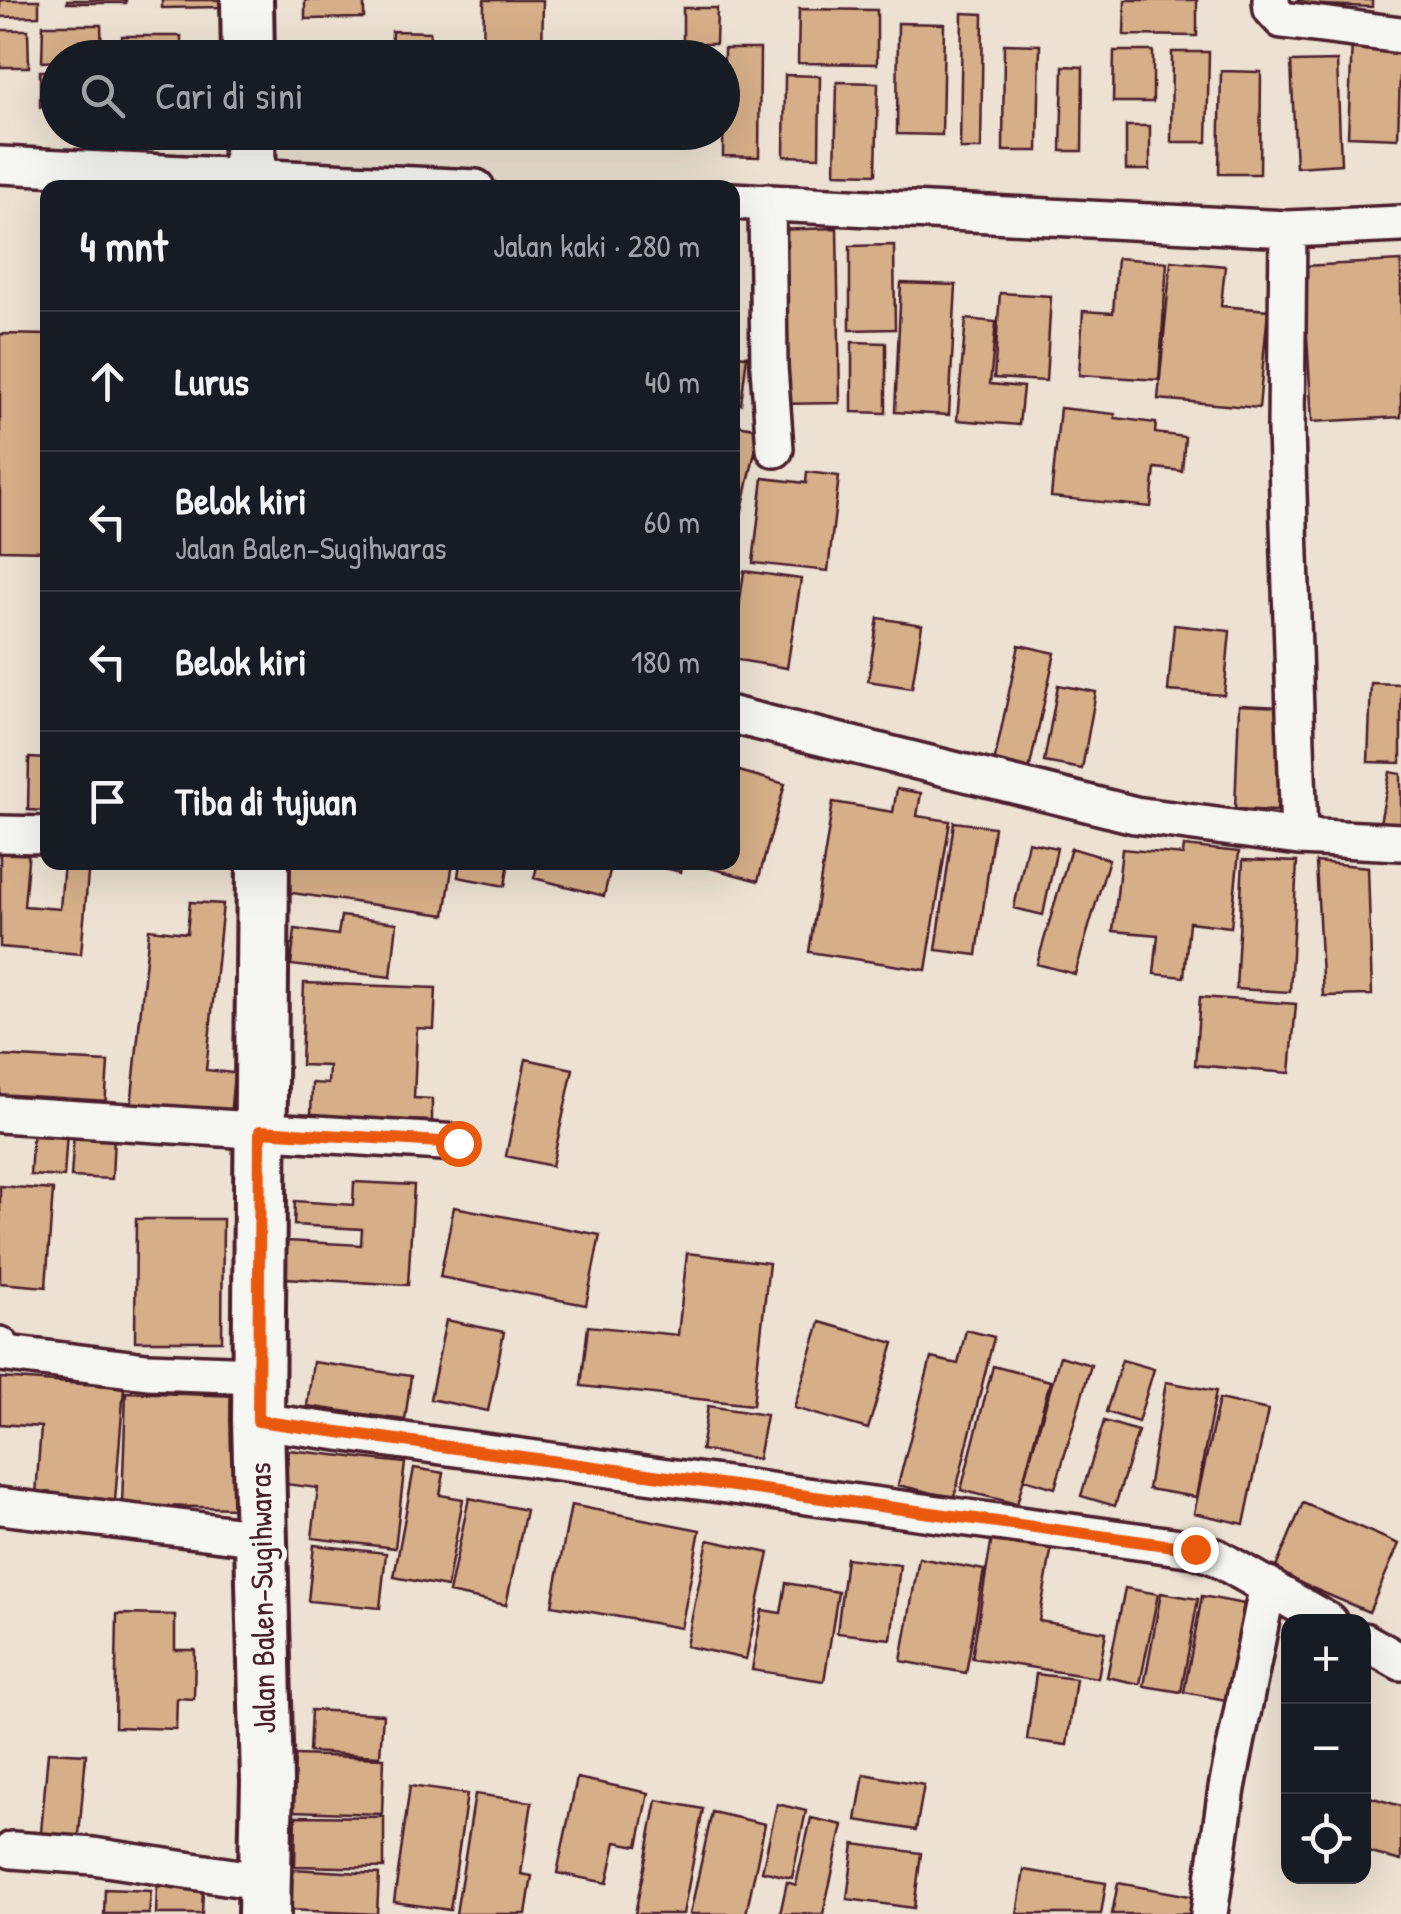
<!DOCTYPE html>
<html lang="id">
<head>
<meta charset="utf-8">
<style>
	body { margin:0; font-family:"Patrick Hand",sans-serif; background:#242831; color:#f1f3f6 }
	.controls { position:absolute; right:30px; bottom:30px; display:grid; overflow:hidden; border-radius:20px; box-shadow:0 10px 40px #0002 }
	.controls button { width:90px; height:90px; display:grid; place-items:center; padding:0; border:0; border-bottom:2px solid #363941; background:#171b24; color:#f1f3f6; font:50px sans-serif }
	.stop { position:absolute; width:30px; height:30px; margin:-22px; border:8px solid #ea580c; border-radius:50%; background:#fff }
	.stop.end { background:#ea580c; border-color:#fff; box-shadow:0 2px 10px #0008 }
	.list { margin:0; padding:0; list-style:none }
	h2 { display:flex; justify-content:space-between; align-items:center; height:130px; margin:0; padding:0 40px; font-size:42px }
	h2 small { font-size:32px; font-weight:400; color:#9ea1a6 }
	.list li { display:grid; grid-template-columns:65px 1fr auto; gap:30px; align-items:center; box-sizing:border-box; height:140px; padding:0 40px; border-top:2px solid #363941 }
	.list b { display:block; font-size:38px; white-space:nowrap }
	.list p { margin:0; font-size:32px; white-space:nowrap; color:#9ea1a6 }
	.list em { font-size:32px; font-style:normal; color:#9ea1a6 }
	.icon { flex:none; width:55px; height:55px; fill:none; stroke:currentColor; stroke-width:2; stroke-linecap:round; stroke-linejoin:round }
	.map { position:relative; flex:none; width:1401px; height:1914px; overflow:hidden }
	.search { position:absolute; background:#171b24; box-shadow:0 10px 40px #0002; left:40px; top:40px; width:700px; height:110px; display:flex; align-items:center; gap:25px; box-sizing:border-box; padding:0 35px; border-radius:55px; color:#9ea1a6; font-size:38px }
	.panel { position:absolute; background:#171b24; box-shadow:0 10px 40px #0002; left:40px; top:180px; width:700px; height:690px; border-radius:20px }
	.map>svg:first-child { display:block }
	.building { fill:#d6af88; stroke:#4a1f2b; stroke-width:2.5 }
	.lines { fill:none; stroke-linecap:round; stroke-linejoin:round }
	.street-casing { stroke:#4a1f2b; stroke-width:42 }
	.secondary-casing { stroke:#4a1f2b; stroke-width:58 }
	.street { stroke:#f6f6f2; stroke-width:35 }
	.secondary { stroke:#f6f6f2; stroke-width:50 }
	.route { stroke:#ea580c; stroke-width:12 }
	.labels { text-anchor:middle; stroke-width:10; stroke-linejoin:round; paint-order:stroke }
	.street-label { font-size:32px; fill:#4a1f2b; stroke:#f6f6f2 }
</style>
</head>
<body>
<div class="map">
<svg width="1401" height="1914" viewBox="0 0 1401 1914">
	<rect width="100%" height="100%" fill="#ece1d2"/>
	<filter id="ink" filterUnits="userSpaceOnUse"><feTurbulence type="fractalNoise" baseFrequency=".01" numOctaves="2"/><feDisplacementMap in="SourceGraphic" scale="20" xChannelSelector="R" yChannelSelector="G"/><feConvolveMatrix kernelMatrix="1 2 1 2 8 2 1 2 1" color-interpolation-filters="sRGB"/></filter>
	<g filter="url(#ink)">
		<path class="building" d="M0,0H39V16L0,17Z
			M67,0H126V3H67Z
			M162,0H221V7L162,8Z
			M305,0H364V18L305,19Z
			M484,0H543L542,58H483Z
			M1125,0H1197V36L1124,35Z
			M1298,0H1372V7L1298,4Z
			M683,8H717L716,44H683Z
			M799,9L877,10V64L798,63Z
			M962,13L983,14L981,149H960Z
			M898,23L944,24L942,135L897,134Z
			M43,25H101L102,58H58V61L42,62Z
			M0,30H28L29,67H0Z
			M392,31L430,32V58H391Z
			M122,36H181V58H122Z
			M1352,40L1401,41L1398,138L1348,136Z
			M1004,44L1040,45L1038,151H1003Z
			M299,49L364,50V58H299Z
			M724,49H760L759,157L723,156Z
			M1114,51H1153V102H1113Z
			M1172,52H1209L1207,142H1171Z
			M1337,61L1341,164L1296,167L1291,62Z
			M1063,66L1083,67L1082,151H1061Z
			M40,71H58V107H40Z
			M1221,71L1261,72L1260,174H1219Z
			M785,75L820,76L819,157L784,156Z
			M837,82L878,83L876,174L835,173Z
			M1126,126H1150V170H1126Z
			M678,132H705V146H678Z
			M837,228L840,403L776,404L773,230Z
			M894,245L895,329L850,330V246Z
			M1117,258L1167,262L1159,380L1079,375L1083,311L1113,313Z
			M1171,261L1225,266L1221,306L1268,310L1259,408L1158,399Z
			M1401,261V417L1312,422L1303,266Z
			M901,283L956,285L949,415L895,412Z
			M1000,293L1051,296L1046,381L994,378Z
			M966,319L996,322L990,384L1023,387L1019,425L957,420Z
			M0,334L48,335V551L0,550Z
			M852,342L886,343V413L852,412Z
			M732,355L747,356L741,404L732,403Z
			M1060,408L1115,414V418L1156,423L1155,433L1185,437L1182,471L1155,468L1151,507L1051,497Z
			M732,424L760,429L732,555Z
			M807,472L839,476L828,571L753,563L763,478L806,483Z
			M744,571L801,579L787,668L732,659Z
			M878,618L922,625L912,688L868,681Z
			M1174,625L1230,631L1224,695L1168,691Z
			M1019,645L1055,653L1028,775L993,768Z
			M1371,683L1401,684V763L1368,762Z
			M1058,685L1096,692L1082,769L1044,762Z
			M1239,705L1282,707L1277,811L1235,809Z
			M29,758L48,759V811L28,810Z
			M732,769L785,784L758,881L692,863L732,862Z
			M1390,772L1401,774V833L1379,828Z
			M897,789L921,793L917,816L950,821L926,970L809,952L833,802L893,812Z
			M954,822L994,827L977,955L936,950Z
			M1028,842L1057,848L1043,915L1014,908Z
			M1184,846L1239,852L1231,927L1189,922L1184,977L1154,974L1158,935L1113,931L1122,849L1183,855Z
			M0,847L29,849L24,906L60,909L64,862H89L81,954L0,947Z
			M1071,848L1109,859L1075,974L1037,964Z
			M1243,860L1297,862L1290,992L1236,989Z
			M282,862H453L445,915L278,891Z
			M460,862H509L505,886L458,877Z
			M538,862H612L604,896L534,878Z
			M638,862H683L681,872Z
			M1316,862L1368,867L1372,995L1323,996Z
			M190,902L223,904L206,1070L234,1073L230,1117L131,1107L149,929L187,933Z
			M341,916L397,923L391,977L291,965L295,929L338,935Z
			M304,983L436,988L434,1029L417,1028L414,1098L432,1099V1121L311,1117L312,1083L328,1084L329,1066L301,1065Z
			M1200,997L1296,1004L1290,1073L1195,1065Z
			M0,1056L108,1062L105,1108L0,1102Z
			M526,1059L573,1069L552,1166L506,1156Z
			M33,1130L67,1131L64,1177L30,1175Z
			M74,1133L114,1135L112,1179L71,1177Z
			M354,1182L414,1185L408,1285L285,1278L287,1241L361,1245L362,1229L294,1225L295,1201L353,1205Z
			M0,1186L53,1190L46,1287L0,1283Z
			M454,1207L600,1235L586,1305L440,1277Z
			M136,1219H223L222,1341H135Z
			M687,1253L769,1263L753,1405L581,1386L588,1326L678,1335Z
			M446,1320L504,1332L488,1411L430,1399Z
			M820,1322L894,1343L868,1429L794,1408Z
			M966,1330L994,1337L954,1498L898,1485L931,1358L958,1364Z
			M1060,1356L1091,1365L1055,1488L1024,1479Z
			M1122,1360L1154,1369L1138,1422L1106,1412Z
			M313,1362L411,1376L405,1420L307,1406Z
			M993,1366L1050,1381L1017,1504L961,1490Z
			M0,1378L124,1387L115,1501L36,1495L41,1427L0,1424Z
			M1166,1382L1216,1391L1196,1497L1148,1489Z
			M126,1392L239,1396L235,1508L122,1505Z
			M1219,1399L1268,1410L1244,1524L1194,1513Z
			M708,1406L766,1415L758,1459L701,1450Z
			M1104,1421L1138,1431L1115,1506L1081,1496Z
			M289,1450L405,1463L395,1548L312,1538L318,1488L285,1484Z
			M414,1468L444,1473L440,1495L463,1499L447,1587L394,1577Z
			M469,1498L526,1510L506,1605L449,1593Z
			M1303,1503L1399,1544L1369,1612L1274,1572Z
			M571,1505L700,1530L681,1628L552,1605Z
			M992,1537L1052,1546L1039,1621L1106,1632L1098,1678L972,1658Z
			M708,1540L769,1553L746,1659L686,1646Z
			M314,1545L386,1553L380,1608L308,1601Z
			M846,1558L900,1565L891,1639L837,1633Z
			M919,1558L984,1570L966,1673L901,1661Z
			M786,1583L838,1592L824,1681L752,1670L762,1610L781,1613Z
			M1125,1588L1158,1594L1140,1684L1107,1677Z
			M1161,1593L1198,1599L1181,1692L1144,1686Z
			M1202,1596L1244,1604L1226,1700L1184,1692Z
			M117,1614L175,1615V1650H195L194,1699L177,1698L176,1729L115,1727Z
			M1036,1674L1076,1679L1067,1745L1027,1740Z
			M311,1710L383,1714L380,1756L309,1752Z
			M48,1752L86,1754L78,1847L40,1844Z
			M295,1755L384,1758L382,1814L292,1811Z
			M864,1774L924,1785L916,1830L856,1820Z
			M577,1778L649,1793L638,1846L616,1842L607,1883L557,1873Z
			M410,1786L467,1794L450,1910L394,1902Z
			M475,1794L532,1802L521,1874L532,1876L526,1914H456Z
			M1366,1796L1401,1806V1861L1364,1851Z
			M657,1800L703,1809L683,1914H635Z
			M777,1804L806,1811L792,1878L762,1871Z
			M712,1812L765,1824L746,1914H690Z
			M296,1816L384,1817V1868L295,1866Z
			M811,1818L843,1825L823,1914H780L787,1882L796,1885Z
			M854,1844L921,1853L914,1908L847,1899Z
			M292,1869L379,1874L377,1914L289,1910Z
			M1024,1870L1106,1883L1101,1914H1017Z
			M1118,1883L1196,1897L1193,1914H1112Z
			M157,1886L203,1889L202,1914H156Z
			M105,1889L151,1891L149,1914H104Z"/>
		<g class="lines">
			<g class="street-casing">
				<path id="street" d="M1271,0L1272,9L1282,20L1401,35
					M0,165L476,188
					M732,201L1288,229L1401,224
					M767,202L769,367L775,449
					M732,715L1135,815L1299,837L1286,431L1288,229
					M0,834L48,835
					M1299,837L1401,842
					M0,1114L458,1143
					M0,1345L7,1354L147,1371L258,1375
					M258,1421L1195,1549L1216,1557L1329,1622
					M0,1506L261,1538
					M1364,1641L1401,1662
					M12,1850L93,1856L265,1882
					M1209,1914L1227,1788L1268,1585"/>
			</g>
			<g class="secondary-casing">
				<path id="secondary" d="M247,0L248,58
					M249,132L250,188
					M263,862L258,1421L267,1782L264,1914"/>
			</g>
			<use href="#street" class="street"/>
			<use href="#secondary" class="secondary"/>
		</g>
	</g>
	<g class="lines" filter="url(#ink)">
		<path class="route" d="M458,1143L260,1131L258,1421L1195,1549"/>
	</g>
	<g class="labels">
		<g class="street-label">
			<text transform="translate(262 1598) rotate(-91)" y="11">Jalan Balen-Sugihwaras</text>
		</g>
	</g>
</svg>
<div class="controls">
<button>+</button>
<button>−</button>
<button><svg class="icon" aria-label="locate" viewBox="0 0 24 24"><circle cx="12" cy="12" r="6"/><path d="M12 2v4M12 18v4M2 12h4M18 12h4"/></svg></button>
</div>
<div class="stop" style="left:458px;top:1143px"></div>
<div class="stop end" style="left:1195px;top:1549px"></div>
<div class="search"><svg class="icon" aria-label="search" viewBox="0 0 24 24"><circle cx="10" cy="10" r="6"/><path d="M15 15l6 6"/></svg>Cari di sini</div>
<section class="panel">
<h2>4 mnt<small>Jalan kaki · 280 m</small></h2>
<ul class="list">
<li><svg class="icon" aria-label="ahead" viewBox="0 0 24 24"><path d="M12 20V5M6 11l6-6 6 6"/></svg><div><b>Lurus</b></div><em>40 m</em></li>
<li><svg class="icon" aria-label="left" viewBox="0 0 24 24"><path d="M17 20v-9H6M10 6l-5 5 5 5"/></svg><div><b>Belok kiri</b><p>Jalan Balen-Sugihwaras</p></div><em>60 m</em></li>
<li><svg class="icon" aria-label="left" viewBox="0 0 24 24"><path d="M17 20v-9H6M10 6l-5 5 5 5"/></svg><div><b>Belok kiri</b></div><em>180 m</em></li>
<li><svg class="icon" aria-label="arrive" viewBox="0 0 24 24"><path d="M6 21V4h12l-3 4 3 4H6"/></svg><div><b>Tiba di tujuan</b></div></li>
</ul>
</section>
</div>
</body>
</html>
